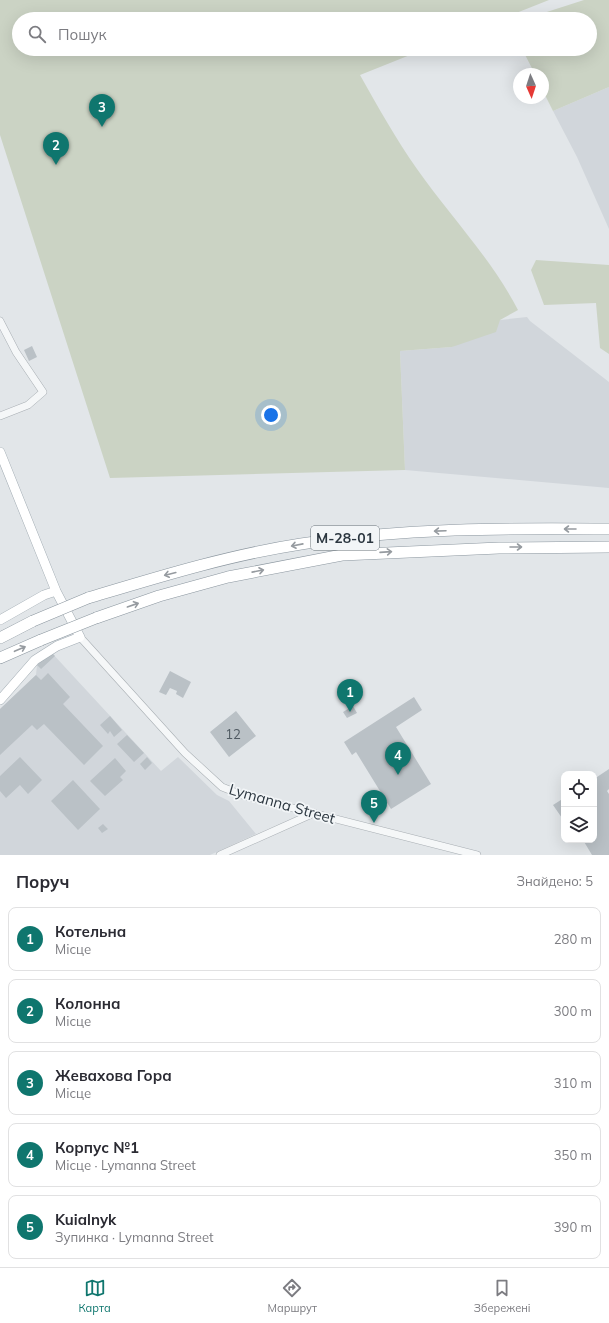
<!DOCTYPE html>
<html lang="uk">
<head>
<meta charset="utf-8">
<style>
	body { margin:0; font-family:Mulish,sans-serif; background:#f2f2f3; color:#2b2b33 }
	.controls { position:absolute; right:12px; bottom:12px; display:grid; overflow:hidden; border-radius:8px; box-shadow:0 4px 16px #0002 }
	.controls button { width:36px; height:36px; display:grid; place-items:center; padding:0; border:0; border-bottom:1px solid #e1e1e2; background:#fff; color:#2b2b33; font:20px sans-serif }
	.compass { position:absolute; left:513px; top:68px; width:36px; height:36px; border-radius:50%; background:#fff; box-shadow:0 4px 16px #0002; rotate:177deg }
	.you { position:absolute; left:271px; top:415px; width:14px; height:14px; margin:-10px; border:3px solid #fff; border-radius:50%; background:#1a73e8; box-shadow:0 0 0 6px #1a73e833 }
	.badge { display:grid; place-items:center; width:26px; height:26px; border-radius:50%; background:#0f766e; color:#fff; font-size:13px; font-weight:700 }
	.pin { position:absolute; translate:-50% -33px; filter:drop-shadow(0 1px 2px #0008) }
	.pin::after { content:''; position:absolute; top:21px; width:14px; height:12px; background:inherit; clip-path:polygon(0 0,100% 0,50% 100%) }
	.list { margin:0; padding:0; list-style:none }
	h2 { display:flex; justify-content:space-between; align-items:center; height:52px; margin:0; padding:0 16px; font-size:17px }
	h2 small { font-size:13px; font-weight:400; color:#7c7c81 }
	.list li { display:grid; grid-template-columns:26px 1fr auto; gap:12px; align-items:center; box-sizing:border-box; height:64px; margin:0 8px 8px; padding:0 8px; border:1px solid #e1e1e2; border-radius:8px }
	.list b { display:block; font-size:15px; white-space:nowrap }
	.list p { margin:0; font-size:13px; white-space:nowrap; color:#7c7c81 }
	.list em { font-size:13px; font-style:normal; color:#7c7c81 }
	.icon { flex:none; width:22px; height:22px; fill:none; stroke:currentColor; stroke-width:2; stroke-linecap:round; stroke-linejoin:round }
	.map { position:relative; flex:none; width:609px; height:855px; overflow:hidden }
	.search { position:absolute; background:#fff; box-shadow:0 4px 16px #0002; left:12px; right:12px; top:12px; height:44px; display:flex; align-items:center; gap:10px; box-sizing:border-box; padding:0 14px; border-radius:22px; color:#7c7c81; font-size:15px }
	.sheet { height:412px; background:#fff }
	nav { display:flex; justify-content:space-around; align-items:center; box-sizing:border-box; height:56px; border-top:1px solid #e1e1e2; background:#fff; font-size:11px; color:#7c7c81 }
	nav a { display:grid; justify-items:center; gap:2px }
	nav .on { color:#0f766e }
	.map>svg:first-child { display:block }
	.built { fill:#d1d6db }
	.green { fill:#cbd3c4 }
	.building { fill:#bac1c6 }
	.lines { fill:none; stroke-linecap:round; stroke-linejoin:round }
	.minor-casing { stroke:#a8aeb3; stroke-width:8 }
	.major-casing { stroke:#a3adb4; stroke-width:10 }
	.highway-casing { stroke:#8b969f; stroke-width:12 }
	.minor { stroke:#f5f7f8; stroke-width:7 }
	.major { stroke:#fff; stroke-width:9 }
	.highway { stroke:#fff; stroke-width:11 }
	.highway-bridge-casing { stroke:#8b969f; stroke-width:12; stroke-linecap:butt }
	.highway-bridge { stroke:#fff; stroke-width:11 }
	.oneway { stroke:#969ba0 }
	.labels { text-anchor:middle; stroke-width:3.5; stroke-linejoin:round; paint-order:stroke }
	.number-label { font-size:13px; fill:#505a62 }
	.shield { fill:#f2f5f7; stroke:#677077; stroke-width:1 }
	.shield-label { font-size:14px; font-weight:bold; fill:#2c3740 }
	.street-label { font-size:15px; fill:#2c3740; stroke:#f2f5f7 }
</style>
</head>
<body>
<div class="map">
<svg width="609" height="855" viewBox="0 0 609 855">
	<rect width="100%" height="100%" fill="#e2e6e9"/>
	<path class="built" d="M609,87V229L577,157L553,111Z
		M527,317L530,321L609,382V488L405,470L400,351L452,347L500,320Z
		M51,652L161,771L178,757L217,795L229,801L256,834L210,855H0V709L36,675L37,665Z"/>
	<path class="green" d="M0,0H549L501,19H19V49H425L360,75C378,107 396,139 417,169C450,216 491,258 518,310L500,320L496,332L452,347L400,351L405,470L110,478L0,135Z
		M584,0H609V87L553,111L543,91V74H535L522,49H590V19H525Z
		M536,260L609,265V354L600,348L596,303L544,305L531,270Z"/>
	<path class="building" d="M32,346L37,357L29,361L24,350Z
		M51,652L55,656L41,669L37,665Z
		M170,671L191,682L183,698L176,694L177,691L170,688L166,695L159,692Z
		M48,673L70,697L63,704L103,746L84,765L44,724L37,730L32,725L0,755V709L36,675L41,680Z
		M414,697L422,710L396,727L431,784L391,809L356,752L352,755L344,742Z
		M353,706L357,713L347,718L343,712Z
		M236,711L256,736L229,757L210,732Z
		M110,716L122,730L114,737L110,731L108,734L100,725Z
		M127,735L144,753L134,762L117,744Z
		M20,757L42,780L28,794L20,785L6,798L0,791V776Z
		M147,757L152,763L145,770L140,764Z
		M115,758L126,771L120,777L123,780L105,796L90,781Z
		M609,769V789L607,791L609,794V855H592L583,840H594V779Z
		M73,780L100,809L78,830L51,801Z
		M564,798V817L562,818L553,805Z
		M103,824L108,829L102,833L98,828Z"/>
	<g class="lines">
		<g class="minor-casing">
			<path id="minor" d="M0,321L16,352L43,392L28,405L0,416
				M80,637L185,753L222,787L242,795L477,855
				M220,855L314,813"/>
		</g>
		<g class="major-casing">
			<path id="major" d="M0,452L56,591L80,637L57,646L35,660L0,700
				M0,620L44,595L56,591"/>
		</g>
		<g class="highway-casing">
			<path id="highway" d="M88,598C158,577 229,555 301,544C403,528 506,528 609,529
				M96,618L159,596L228,577L342,555L499,548L609,547
				M0,638L33,621
				M0,658L41,640"/>
		</g>
		<use href="#minor" class="minor"/>
		<use href="#major" class="major"/>
		<use href="#highway" class="highway"/>
		<g class="highway-bridge-casing">
			<path id="highway-bridge" d="M33,621L88,598
				M41,640L96,618"/>
		</g>
		<use href="#highway-bridge" class="highway-bridge"/>
	</g>
	<defs><path id="oneway-shaft" d="M-6 0H5M1.5-3L5.5 0L1.5 3" fill="none" stroke-width="1.6" stroke-linecap="round" stroke-linejoin="round"/></defs>
	<g class="oneway">
		<use href="#oneway-shaft" transform="translate(570 529) rotate(-180)"/>
		<use href="#oneway-shaft" transform="translate(440 531) rotate(178)"/>
		<use href="#oneway-shaft" transform="translate(297 545) rotate(169)"/>
		<use href="#oneway-shaft" transform="translate(516 547)"/>
		<use href="#oneway-shaft" transform="translate(386 552) rotate(-4)"/>
		<use href="#oneway-shaft" transform="translate(258 571) rotate(-11)"/>
		<use href="#oneway-shaft" transform="translate(170 574) rotate(166)"/>
		<use href="#oneway-shaft" transform="translate(133 605) rotate(-19)"/>
		<use href="#oneway-shaft" transform="translate(20 649) rotate(-23)"/>
	</g>
	<g class="labels">
		<g class="number-label">
			<text x="233" y="739">12</text>
		</g>
		<rect class="shield" x="311" y="526" width="68" height="24" rx="3"/>
		<g class="shield-label">
			<text x="345" y="543">М-28-01</text>
		</g>
		<g class="street-label">
			<text transform="translate(282 804) rotate(16)" y="5">Lymanna Street</text>
		</g>
	</g>
</svg>
<div class="controls">
<button><svg class="icon" aria-label="locate" viewBox="0 0 24 24"><circle cx="12" cy="12" r="6"/><path d="M12 2v4M12 18v4M2 12h4M18 12h4"/></svg></button>
<button><svg class="icon" aria-label="layers" viewBox="0 0 24 24"><path d="M12 4l9 5-9 5-9-5zM3 14l9 5 9-5"/></svg></button>
</div>
<svg class="compass" viewBox="-18 -18 36 36"><path d="M0-13l5 13h-10z" fill="#e53935"/><path d="M0 13l5-13h-10z" fill="#7c7c81"/></svg>
<div class="you"></div>
<div class="pin badge" style="left:350px;top:712px">1</div>
<div class="pin badge" style="left:56px;top:165px">2</div>
<div class="pin badge" style="left:102px;top:127px">3</div>
<div class="pin badge" style="left:398px;top:775px">4</div>
<div class="pin badge" style="left:374px;top:823px">5</div>
<div class="search"><svg class="icon" aria-label="search" viewBox="0 0 24 24"><circle cx="10" cy="10" r="6"/><path d="M15 15l6 6"/></svg>Пошук</div>
</div>
<section class="sheet">
<h2>Поруч<small>Знайдено: 5</small></h2>
<ul class="list">
<li><span class="badge">1</span><div><b>Котельна</b><p>Місце</p></div><em>280 m</em></li>
<li><span class="badge">2</span><div><b>Колонна</b><p>Місце</p></div><em>300 m</em></li>
<li><span class="badge">3</span><div><b>Жевахова Гора</b><p>Місце</p></div><em>310 m</em></li>
<li><span class="badge">4</span><div><b>Корпус №1</b><p>Місце · Lymanna Street</p></div><em>350 m</em></li>
<li><span class="badge">5</span><div><b>Kuialnyk</b><p>Зупинка · Lymanna Street</p></div><em>390 m</em></li>
</ul>
</section>
<nav>
<a class="on"><svg class="icon" aria-label="map" viewBox="0 0 24 24"><path d="M3 6l6-2 6 2 6-2v14l-6 2-6-2-6 2zM9 4v14M15 6v14"/></svg>Карта</a>
<a><svg class="icon" aria-label="directions" viewBox="0 0 24 24"><path d="M12 3l9 9-9 9-9-9zM9 14v-3h6M13 9l2 2-2 2"/></svg>Маршрут</a>
<a><svg class="icon" aria-label="saved" viewBox="0 0 24 24"><path d="M7 4h10v16l-5-4-5 4z"/></svg>Збережені</a>
</nav>
</body>
</html>
